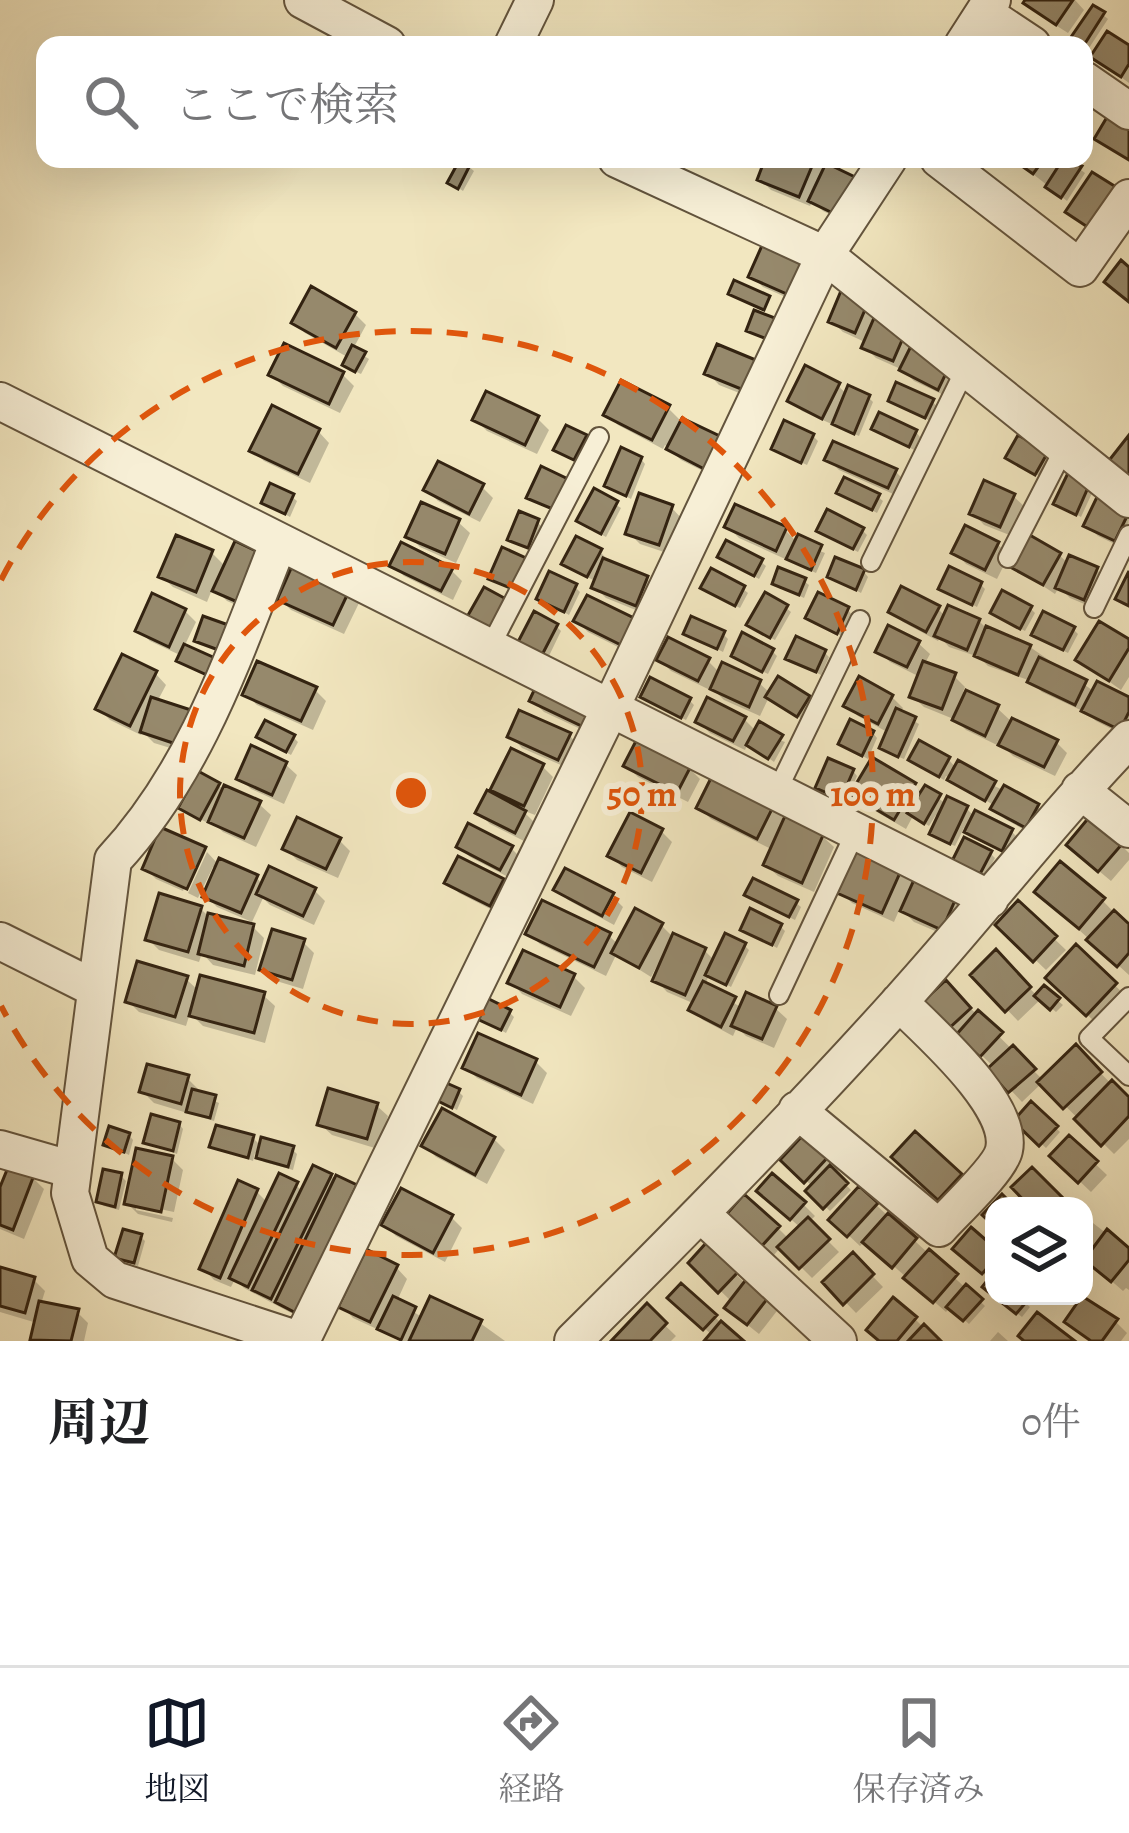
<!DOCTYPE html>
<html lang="ja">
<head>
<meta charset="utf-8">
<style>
	body { margin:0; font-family:Alegreya,"Noto Serif JP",serif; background:#f6f6f6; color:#202124 }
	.controls { position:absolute; right:36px; bottom:36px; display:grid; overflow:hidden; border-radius:24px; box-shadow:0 12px 48px #0002 }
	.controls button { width:108px; height:108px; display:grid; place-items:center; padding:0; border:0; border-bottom:3px solid #e0e0e0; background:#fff; color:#202124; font:60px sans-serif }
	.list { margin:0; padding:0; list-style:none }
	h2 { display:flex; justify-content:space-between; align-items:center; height:156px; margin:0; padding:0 48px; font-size:51px }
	h2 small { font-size:39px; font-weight:400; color:#757577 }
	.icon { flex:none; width:66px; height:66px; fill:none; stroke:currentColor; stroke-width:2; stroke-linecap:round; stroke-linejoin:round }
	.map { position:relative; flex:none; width:1129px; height:1341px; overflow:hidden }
	.search { position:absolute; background:#fff; box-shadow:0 12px 48px #0002; left:36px; right:36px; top:36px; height:132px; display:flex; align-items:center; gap:30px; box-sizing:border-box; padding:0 42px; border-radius:24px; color:#757577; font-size:45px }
	.sheet { height:324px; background:#fff }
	nav { display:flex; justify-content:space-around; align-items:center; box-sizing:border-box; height:168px; border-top:3px solid #e0e0e0; background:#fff; font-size:33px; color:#757577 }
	nav a { display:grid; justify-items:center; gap:6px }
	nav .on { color:#111827 }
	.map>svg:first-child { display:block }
	.shadow { fill:#0003 }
	.building { fill:#96896c; stroke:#332311; stroke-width:3 }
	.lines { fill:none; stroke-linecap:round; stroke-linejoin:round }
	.service-casing { stroke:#63543d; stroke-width:22 }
	.minor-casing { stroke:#63543d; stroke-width:40 }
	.service { stroke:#f7efd6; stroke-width:18 }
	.minor { stroke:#f7efd6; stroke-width:36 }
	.ring { fill:none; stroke:#df560c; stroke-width:6; stroke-dasharray:21 15 }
	.centre { fill:#df560c; stroke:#f7efd6; stroke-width:6 }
	.ring-label { font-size:36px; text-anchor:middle; font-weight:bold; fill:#df560c; stroke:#f7efd6; stroke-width:12; stroke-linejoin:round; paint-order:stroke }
</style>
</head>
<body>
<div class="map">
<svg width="1129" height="1341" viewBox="0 0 1129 1341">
	<rect width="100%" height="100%" fill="#f2e7c0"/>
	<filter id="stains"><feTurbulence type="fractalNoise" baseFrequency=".00167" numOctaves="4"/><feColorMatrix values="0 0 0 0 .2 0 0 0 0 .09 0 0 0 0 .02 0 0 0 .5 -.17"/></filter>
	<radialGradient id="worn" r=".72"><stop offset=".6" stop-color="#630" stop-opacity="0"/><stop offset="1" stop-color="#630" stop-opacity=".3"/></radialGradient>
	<path class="shadow" d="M1029,0H1075L1084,10L1068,33L1038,14Z
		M1103,15L1108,19L1089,48L1080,42Z
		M1129,49V83L1094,57Z
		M1084,98L1094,105L1084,122Z
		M464,159L463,162L474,171L463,191L451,183Z
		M769,159L814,160L825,172L851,225L823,211L813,201L810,206L771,190L760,179Z
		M1014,159H1060L1064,163L1066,159L1085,173L1067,201Z
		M766,245L808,307L763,287L752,276Z
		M845,290L960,379L950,398L914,381L903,370L876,358L865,347L867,343L843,332L831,321Z
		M355,314L366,325L353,349L369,359L361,374L350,369L349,358L305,333L294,322Z
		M708,373L772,377L762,402L719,385Z
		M272,375H343L354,386L340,413L283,386Z
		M838,386L848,395L869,398L873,402L859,436L802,411L790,400Z
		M487,395L538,419L549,430L537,454L487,431L476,420Z
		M891,400L932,402L937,406L930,421Z
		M668,408L680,420L724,442L721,480L681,460L665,445L663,449L618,425L607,414Z
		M874,428L916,432L920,437L914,450Z
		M318,431L329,443L310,483L264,461L253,450Z
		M813,436L818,441L807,465L774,449Z
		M1046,454L1051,459L1041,477L1013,462Z
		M641,459L645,464L631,499L607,486Z
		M828,459L895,471L907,483L900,497L839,470Z
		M1089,486L1093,491L1081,517L1057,504Z
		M482,487L493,498L480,522L438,501L426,489Z
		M595,492L621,508L606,537L585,525Z
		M840,492L878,497L883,501L877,513Z
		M1013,496L1025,507L1012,536L984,525L973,513Z
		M292,497L297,501L290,517L265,503Z
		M671,507L682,519L670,554L640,544L629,533Z
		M1129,516L1127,550L1098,536L1087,525Z
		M458,522L470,533L456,563L420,547L409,536Z
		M537,522L542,527L533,551L511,539Z
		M728,527L785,530L797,542L825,553L816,573L739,538Z
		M862,530L867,535L858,552L825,535Z
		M997,544L1009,555L997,579L966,564L955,552Z
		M600,552L605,557L603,561L647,579L658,590L648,615L606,598L595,587L597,582L570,568Z
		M212,553L226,567L254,613L227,601L213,587L207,602L173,587L161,576Z
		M1059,555L1069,564L1097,570L1108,581L1096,609L1070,598L1059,587L1055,594L1013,566Z
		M720,557L761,562L766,566L759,579Z
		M392,565L451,570L462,581L453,600L404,576Z
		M864,572L868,577L861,593L830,576Z
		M804,581L809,585L804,598L775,584Z
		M981,585L985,589L977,607L942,588Z
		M575,587L580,592L569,615L540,598Z
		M743,589L748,593L740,608L709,592Z
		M348,592L359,603L344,634L291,610L280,599Z
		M588,599L634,655L588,632L577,621Z
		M786,608L791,612L775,640L755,629Z
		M1030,608L1035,613L1025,631L998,617Z
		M938,609L946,617L979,621L987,629L1030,647L1095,692L1129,700V738L1096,721L1087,713L1042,692L1031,681L988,666L979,657L949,647L940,637L938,641L903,622L892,611Z
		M848,610L852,615L842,636L814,622Z
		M185,611L196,622L184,647L212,678L185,665L180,661L182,656L150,641L138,630Z
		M557,627L561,631L548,658L526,646Z
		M1073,629L1078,634L1068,653L1040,639Z
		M687,633L723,634L728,639L723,652Z
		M918,643L930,654L924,665L954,676L965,687L963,692L997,708L1013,723L1056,742L1067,753L1055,776L1013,756L998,741L997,745L966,730L956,720L924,707L912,696L920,677L890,662L879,651Z
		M1129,643V677L1121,690L1079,660Z
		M772,651L777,656L768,674L739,660Z
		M824,652L829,657L821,675L789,658Z
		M660,660L708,661L720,673L759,683L770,693L808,698L813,703L802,719L769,697L760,716L724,700L711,687L710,690L671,671Z
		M155,673L166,685L157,702L190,754L154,743L143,732L141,735L110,720L99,709Z
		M315,690L326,701L313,730L257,705L245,694Z
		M892,697L903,708L900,713L919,724L904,759L887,752L889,733L858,716L847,705Z
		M689,700L694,705L686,720L649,701Z
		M533,701L597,716L602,739L544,712Z
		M744,719L757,732L785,742L774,762L748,743L745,750L710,733L698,722Z
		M873,733L877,738L868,759L841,744Z
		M569,735L580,747L570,769L522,748L511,736Z
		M293,737L298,742L291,755L265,741Z
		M512,752L542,766L553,777L535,815L522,810L536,824L526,842L490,824L479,813Z
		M948,759L956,768L1037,806L1048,817L1037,837L1005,819L995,806L946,776L944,780L916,764Z
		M285,764L297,775L284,804L251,789L240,778Z
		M627,766L689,768L700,779L688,802L638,777Z
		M853,771L857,776L846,802L819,787Z
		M218,785L225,791L259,804L271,815L256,847L223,832L208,818L206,822L186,812Z
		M914,785L923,794L926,789L946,804L966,808L975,817L1011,831L1016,836L1007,853L972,837L964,828L955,846L937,838L932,833L940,817L936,815L929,826L913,816L906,829L865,805L852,792Z
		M772,807L785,820L822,836L834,847L814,892L778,876L766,865L773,850L711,819L700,808Z
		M162,831L205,850H201L183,891L156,879L145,868Z
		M661,831L672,842L652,882L622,867L611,856Z
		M339,840L350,851L338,878L297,860L286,849Z
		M1121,845L1129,853V860L1111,881L1081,856Z
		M459,846L511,848L522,859L512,879L470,857Z
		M207,852L219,865L256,877L263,885L314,890L325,901L314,925L270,905L263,898L252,922L217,907L206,896L218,869L213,867L198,898L188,893Z
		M990,853L995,858L985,877L961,865Z
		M901,869L916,883L970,903L954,939L914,922L900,908L894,922L852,903L841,892Z
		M502,881L513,893L502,915L459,893L448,882Z
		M557,889L612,896L623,907L614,925L568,900Z
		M753,899L796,903L801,907L795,920Z
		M1102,900L1129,928V975L1049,903Z
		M1018,904L1066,950L1046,970L999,925Z
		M200,908L208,916L253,927L264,938L255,975L213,965L202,953L199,962L159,950L148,939Z
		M661,925L672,936L704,950L715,961L744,945L749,950L731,987L709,975L705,985L742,1008H775L787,1019L774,1048L746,1036L737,1027L733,1036L703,1020L692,1009L695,1004L667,992L656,980L662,966L658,964L651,977L616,955L606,976L540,944L528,933L609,936L619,945Z
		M780,926L785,931L777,948L743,929Z
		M303,942L314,953L303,989L273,980L262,969Z
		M1076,948L1126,996L1098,1025L1049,978Z
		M996,953L1038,997L1044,989L1063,1005L1056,1012L1041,999L1018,1021L974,975Z
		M573,976L585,988L571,1016L522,994L511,982Z
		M186,979L199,991L263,995L275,1006L265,1043L203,1026L190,1013L186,1026L139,1012L128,1001Z
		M946,984L1043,1080L1076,1048L1129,1102V1139L1114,1154L1042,1083L1022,1102L991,1069L994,1067L962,1037L958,1041L924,1005Z
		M509,1012L514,1017L506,1033L479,1018Z
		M536,1062L547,1073L533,1104L477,1078L465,1067Z
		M187,1078L198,1089L197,1093L219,1103L214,1121L154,1103L142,1091Z
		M458,1091L463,1096L457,1110L437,1099Z
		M376,1105L388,1116L378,1149L332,1135L320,1124Z
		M1032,1105L1060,1132L1046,1148L1017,1121Z
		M179,1124L183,1129L177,1154L147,1142Z
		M129,1135L133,1140L129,1155L107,1144Z
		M915,1135L971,1187L951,1209L895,1157Z
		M253,1138L262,1147L292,1149L297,1154L293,1170L264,1162L255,1153L253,1161L212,1146Z
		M494,1139L505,1150L487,1184L436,1157L425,1146Z
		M804,1139L837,1170L834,1173L851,1190L830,1211L809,1191L813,1187L784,1160Z
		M1069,1139L1107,1175L1091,1192L1053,1156Z
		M172,1159L183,1170L174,1212L136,1204V1210L173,1218L172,1222L138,1214L127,1203Z
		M121,1176L126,1181L119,1210L104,1206L99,1202Z
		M330,1176L356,1188L367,1199L308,1322L244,1288L235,1279L231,1287L214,1280L203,1268L256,1191L268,1203L296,1185L303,1192Z
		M33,1178L44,1189L24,1239L0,1229V1195Z
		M860,1190L985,1306L969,1324L950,1307L946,1312L865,1241L860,1246L832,1220Z
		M771,1202L804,1205L815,1216L809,1222L839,1252L812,1278L781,1247L773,1256L740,1227L778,1228L789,1239L801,1228Z
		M1084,1216L1129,1251V1290L1126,1288L1123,1291L1084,1257Z
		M451,1217L462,1228L445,1262L396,1236L385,1225Z
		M140,1236L145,1241L138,1266L122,1262L118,1258Z
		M707,1247L746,1284L780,1307L759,1334L739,1318L732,1302L692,1263Z
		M994,1251V1294L991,1280L967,1259Z
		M853,1256L883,1287L856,1313L826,1282Z
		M396,1267L407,1279L397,1301L423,1318L480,1323L505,1341H403L353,1318L342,1306Z
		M0,1270L34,1280L45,1291L41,1304L77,1312L88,1323L84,1341H36L37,1323L0,1312Z
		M996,1296H1018L1030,1307L1022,1317Z
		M1031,1296H1048L1041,1305Z
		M671,1298L715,1317L739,1341H708L712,1335Z
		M647,1308L676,1336L671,1341H616Z
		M915,1319L937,1341H881Z
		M1068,1322H1116L1127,1333L1121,1341H1090Z
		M998,1332L1008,1341H990Z"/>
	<path class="building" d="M1025,0H1073L1056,25L1023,3Z
		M1093,5L1105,12L1084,45L1071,37Z
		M1107,31L1129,45V64L1121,77L1090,57Z
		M1110,112L1129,123V160L1094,139Z
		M460,159L471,163L458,189L447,183Z
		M765,159H815L799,197L757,180Z
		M1012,159H1044L1033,174Z
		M1063,159L1082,166L1061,198L1045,187Z
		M826,163L857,178L839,216L808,201Z
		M1092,172L1116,187L1089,228L1065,212Z
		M764,241L812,262L796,298L748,277Z
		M1121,260L1129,267V302L1104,282Z
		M734,280L770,296L764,310L728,294Z
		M311,286L356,312L336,348L291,323Z
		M843,286L870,298L855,333L828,322Z
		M754,310L783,321L775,342L746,331Z
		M874,318L906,331L893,361L861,348Z
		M284,343L344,372L329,404L268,375Z
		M717,344L763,363L751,393L704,374Z
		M352,345L366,352L355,372L342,365Z
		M911,346L950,365L938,390L899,370Z
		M805,365L840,383L822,419L787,401Z
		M621,380L670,405L652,440L603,415Z
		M896,382L934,399L925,418L888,401Z
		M848,385L870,395L854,434L832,424Z
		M486,391L539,416L525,445L472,420Z
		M272,405L320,429L298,474L249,451Z
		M879,412L917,430L909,447L871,429Z
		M682,418L726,439L710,472L666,449Z
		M784,420L814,434L801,463L771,449Z
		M566,425L587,435L574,460L553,450Z
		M1018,435L1048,452L1035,475L1005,458Z
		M1129,435V479L1107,463Z
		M833,441L897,469L888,488L824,460Z
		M621,447L642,457L626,496L604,486Z
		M438,461L484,484L469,514L423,490Z
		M541,466L568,479L555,510L526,498Z
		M1068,473L1090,483L1076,515L1053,504Z
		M844,477L880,494L872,510L836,493Z
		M984,480L1015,494L1000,527L969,514Z
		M270,483L294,494L285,514L261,503Z
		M594,488L618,501L601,534L576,521Z
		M639,493L673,505L659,545L625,534Z
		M1097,497L1129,512L1115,541L1083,526Z
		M421,502L460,519L445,554L405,537Z
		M735,504L787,527L776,551L724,527Z
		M827,509L864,528L853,549L816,531Z
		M519,511L539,519L528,548L507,540Z
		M965,525L999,542L985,570L951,553Z
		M798,534L822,545L811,570L786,559Z
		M1028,534L1061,553L1043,585L1010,567Z
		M176,535L213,550L196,592L158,577Z
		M576,536L602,549L587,577L561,564Z
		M726,540L763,559L754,576L717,557Z
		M235,541L265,555L242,604L212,591Z
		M401,542L453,568L441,591L389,566Z
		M502,547L526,558L513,589L488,579Z
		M1069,555L1098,567L1084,600L1055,588Z
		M835,557L865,569L856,590L827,577Z
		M603,558L648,576L636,606L591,588Z
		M293,564L350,589L333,625L277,600Z
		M949,566L982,582L972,605L938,589Z
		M778,567L806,578L799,595L772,584Z
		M711,568L745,586L735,606L700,588Z
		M549,571L577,584L564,612L536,599Z
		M1129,571V606L1115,599Z
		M901,586L940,606L926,632L888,612Z
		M484,587L508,600L490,630L467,617Z
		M1002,590L1032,606L1020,629L990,613Z
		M765,592L788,605L770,638L746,625Z
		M818,592L849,607L837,634L805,618Z
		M152,593L186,609L169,647L135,631Z
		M587,595L636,619L623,646L573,621Z
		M948,605L980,619L967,650L934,636Z
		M534,611L558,624L542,655L518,642Z
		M1043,611L1075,627L1063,650L1031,635Z
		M203,616L234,627L224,652L194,641Z
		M691,616L725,631L717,649L683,634Z
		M1099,621L1129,639V648L1109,681L1075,660Z
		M888,625L920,641L907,667L875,652Z
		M986,626L1031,645L1018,675L974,656Z
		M742,632L774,649L762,672L731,656Z
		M796,636L826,650L816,672L785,659Z
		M668,637L710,658L698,681L656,660Z
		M184,644L215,658L207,675L176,661Z
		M122,654L157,671L130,726L95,709Z
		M1039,657L1087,680L1075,705L1027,682Z
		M257,661L317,687L301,721L242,695Z
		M923,661L956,673L942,709L909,697Z
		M722,662L761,680L749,707L710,689Z
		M778,676L810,696L797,717L765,697Z
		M859,676L893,695L878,724L843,706Z
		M650,677L691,698L681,718L640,697Z
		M1097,681L1129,697V712L1120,730L1081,711Z
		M537,684L599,713L590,730L529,701Z
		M966,690L999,705L985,736L952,720Z
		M151,697L191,710L179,745L140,732Z
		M707,697L746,717L733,741L695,722Z
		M896,708L916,717L898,757L879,748Z
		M519,710L571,733L558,760L507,737Z
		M1012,718L1058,740L1044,767L998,745Z
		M850,719L874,731L862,756L838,744Z
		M265,720L295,735L286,752L256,737Z
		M759,721L783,735L768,759L746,745Z
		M637,739L691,766L677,793L623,766Z
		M919,740L950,757L939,777L908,760Z
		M251,745L287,762L272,795L236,779Z
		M511,748L544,764L524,806L490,790Z
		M872,757L916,783L894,820L850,794Z
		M828,758L854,769L841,799L815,788Z
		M958,760L996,781L985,801L947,780Z
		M198,771L220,783L200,820L178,808Z
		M713,774L774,805L757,839L696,808Z
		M224,785L261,801L244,838L208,822Z
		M925,785L941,794L924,824L907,813Z
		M1004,785L1039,804L1026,828L990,809Z
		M487,790L526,811L515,833L475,813Z
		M947,796L968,806L950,844L929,834Z
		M975,810L1013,829L1002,851L964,832Z
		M630,812L663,829L641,873L607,856Z
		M1091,815L1123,843L1098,872L1066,845Z
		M785,816L824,833L802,883L763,865Z
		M297,817L341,838L326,869L282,849Z
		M468,823L513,846L500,870L456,847Z
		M160,827L206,847L187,889L142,869Z
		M964,837L992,851L980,874L952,861Z
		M858,846L903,866L882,913L837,893Z
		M458,856L504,879L490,906L444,883Z
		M219,858L258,875L241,913L202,897Z
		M1060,861L1105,898L1079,929L1034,892Z
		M269,866L316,888L303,916L256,894Z
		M565,868L614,893L602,916L553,890Z
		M918,871L960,889L942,930L900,911Z
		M753,878L798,900L789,917L744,895Z
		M159,893L202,906L188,952L145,940Z
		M542,900L611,933L594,967L525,934Z
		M1018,900L1057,936L1033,962L995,925Z
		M635,908L663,923L639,968L611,953Z
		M750,908L782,924L772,945L740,930Z
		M1114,910L1129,924V953L1117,967L1086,940Z
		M208,913L254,924L244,966L198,954Z
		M272,929L305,939L292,980L259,970Z
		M673,933L706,948L685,995L652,981Z
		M725,933L746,943L726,985L705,975Z
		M1076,944L1117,983L1086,1016L1045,978Z
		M996,949L1031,987L1005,1012L970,975Z
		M523,950L575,974L560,1007L507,983Z
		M137,961L188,976L175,1017L125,1002Z
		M200,975L265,992L254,1033L189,1016Z
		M946,980L971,1008L945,1032L919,1005Z
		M703,981L736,997L721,1027L688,1010Z
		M1044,985L1060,998L1050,1010L1034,996Z
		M746,992L777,1006L762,1039L731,1026Z
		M485,997L511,1010L501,1030L475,1018Z
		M978,1010L1003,1032L980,1057L956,1035Z
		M478,1033L537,1059L521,1095L462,1068Z
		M1076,1044L1102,1072L1063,1109L1037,1082Z
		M1013,1045L1036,1069L1008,1093L987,1069Z
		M147,1064L189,1075L181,1104L139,1092Z
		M1112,1080L1129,1097V1116L1101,1146L1074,1119Z
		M442,1081L460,1089L452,1108L434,1099Z
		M328,1088L378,1103L367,1139L317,1125Z
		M192,1089L216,1095L210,1118L186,1112Z
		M1031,1101L1058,1126L1039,1146L1013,1121Z
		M442,1108L495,1137L475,1175L421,1146Z
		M151,1114L180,1122L173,1151L143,1143Z
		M216,1125L254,1135L248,1158L209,1147Z
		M109,1126L130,1133L124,1152L103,1145Z
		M915,1131L962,1174L938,1200L891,1157Z
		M804,1134L828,1157L804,1183L780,1160Z
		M1069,1135L1098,1161L1078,1183L1049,1156Z
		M261,1137L294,1146L288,1167L256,1158Z
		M136,1148L173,1156L161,1212L124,1204Z
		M9,1165L34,1175L13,1230L0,1225V1187Z
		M313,1165L332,1174L271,1299L252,1290Z
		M830,1165L848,1183L823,1209L805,1191Z
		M1032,1167L1062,1197L1052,1206H1029L1011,1187Z
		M103,1169L122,1173L115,1207L96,1202Z
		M279,1173L298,1182L248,1287L229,1278Z
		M772,1173L806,1202L790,1220L756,1191Z
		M336,1175L357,1185L296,1313L275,1302Z
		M238,1180L258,1189L220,1278L199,1269Z
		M859,1186L878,1203L847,1237L828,1220Z
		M401,1188L453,1215L433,1253L381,1225Z
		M744,1194L780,1226L760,1248L725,1216Z
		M1002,1194L1014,1206H994V1226L982,1215Z
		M888,1213L917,1238L892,1268L862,1242Z
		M808,1217L830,1239L799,1269L777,1247Z
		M971,1227L994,1247V1260L982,1274L952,1249Z
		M123,1229L142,1234L134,1263L114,1258Z
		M1107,1229L1129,1248V1260L1111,1282L1084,1260Z
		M707,1242L738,1272L718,1293L688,1263Z
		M366,1249L398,1265L370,1322L338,1307Z
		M929,1249L958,1274L933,1303L903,1278Z
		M853,1252L874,1274L843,1305L822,1282Z
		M0,1267L35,1277L25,1313L0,1306Z
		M994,1272V1296H1023L1028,1300L1016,1314L982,1287Z
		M748,1277L771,1294L747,1325L724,1308Z
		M681,1283L717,1315L703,1330L667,1298Z
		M966,1284L983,1299L963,1321L946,1307Z
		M393,1296L416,1307L401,1340L377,1329Z
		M430,1296L482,1320L472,1341H409Z
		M1082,1296L1118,1319L1102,1341H1091L1064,1322Z
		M893,1297L917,1317L897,1341H879L866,1330Z
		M39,1301L79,1309L71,1341L30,1340Z
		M647,1303L667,1323L650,1341H611Z
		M1037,1312L1075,1341H1024L1018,1336Z
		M721,1321L744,1341H704Z
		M924,1324L941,1341H908Z"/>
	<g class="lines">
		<g class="service-casing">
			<path id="service" d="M1008,558L1065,447
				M871,562L966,368
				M1094,608L1129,535
				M490,647L599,437
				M777,791L860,620
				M779,995L856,831
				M1129,997L1089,1038L1129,1076"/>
		</g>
		<g class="minor-casing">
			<path id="minor" d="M303,0L387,45
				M984,13L1032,45
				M513,45L535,0
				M963,45L992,0
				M1084,80L1129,111
				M617,159L825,255L1129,499
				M939,159L1080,268L1129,198
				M0,401L990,899
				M278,544C234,655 196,771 113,860L70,1193L90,1259L115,1280L302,1341
				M1080,790L1129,829
				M0,941L96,989
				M797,1110L939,1228C954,1211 1000,1169 1004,1150C1014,1105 928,1031 899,1002
				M0,1149L73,1170
				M701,1214L838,1341
				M301,1341L611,707L825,255L888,159
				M573,1341C685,1230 796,1117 901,1000C979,914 1049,822 1129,739"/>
		</g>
		<use href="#service" class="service"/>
		<use href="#minor" class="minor"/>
	</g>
	<g class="ring">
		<circle cx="411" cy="793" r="231"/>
		<path d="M1 580A462 462 0 1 1 1 1006"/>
	</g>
	<circle cx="411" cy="793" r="18" class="centre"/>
	<g class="ring-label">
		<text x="642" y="806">50 m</text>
		<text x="873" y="806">100 m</text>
	</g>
	<rect width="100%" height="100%" filter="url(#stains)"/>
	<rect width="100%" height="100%" fill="url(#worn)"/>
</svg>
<div class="controls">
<button><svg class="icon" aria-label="layers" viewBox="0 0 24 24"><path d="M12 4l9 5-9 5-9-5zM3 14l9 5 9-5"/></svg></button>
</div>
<div class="search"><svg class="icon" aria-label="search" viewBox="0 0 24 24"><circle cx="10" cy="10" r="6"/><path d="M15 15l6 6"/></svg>ここで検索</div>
</div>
<section class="sheet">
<h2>周辺<small>0件</small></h2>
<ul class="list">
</ul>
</section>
<nav>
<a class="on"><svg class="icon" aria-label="map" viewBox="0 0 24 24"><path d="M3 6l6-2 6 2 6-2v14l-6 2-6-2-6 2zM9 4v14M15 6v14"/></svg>地図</a>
<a><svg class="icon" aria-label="directions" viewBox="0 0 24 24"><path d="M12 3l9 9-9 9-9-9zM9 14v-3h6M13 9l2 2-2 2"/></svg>経路</a>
<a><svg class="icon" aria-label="saved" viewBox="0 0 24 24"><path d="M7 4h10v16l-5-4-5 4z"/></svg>保存済み</a>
</nav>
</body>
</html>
